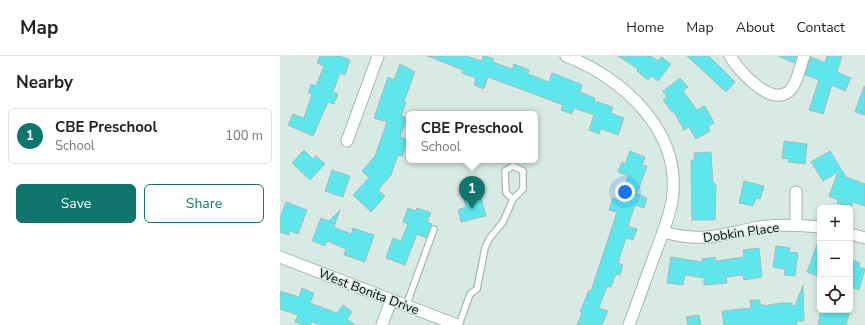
<!DOCTYPE html>
<html lang="en">
<head>
<meta charset="utf-8">
<style>
	body { margin:0; font-family:"Nunito Sans",sans-serif; background:#f2f2f2; color:#222 }
	.controls { position:absolute; right:12px; bottom:12px; display:grid; overflow:hidden; border-radius:6px; box-shadow:0 2px 6px #0003 }
	.controls button { width:36px; height:36px; display:grid; place-items:center; padding:0; border:0; border-bottom:1px solid #e0e0e0; background:#fff; color:#222; font:20px sans-serif }
	.you { position:absolute; left:345px; top:136px; width:14px; height:14px; margin:-10px; border:3px solid #fff; border-radius:50%; background:#1a73e8; box-shadow:0 0 0 6px #1a73e833 }
	.badge { display:grid; place-items:center; width:26px; height:26px; border-radius:50%; background:#0f766e; color:#fff; font-size:13px; font-weight:700 }
	.pin { position:absolute; translate:-50% -33px; filter:drop-shadow(0 1px 2px #0008) }
	.pin::after { content:''; position:absolute; top:21px; width:14px; height:12px; background:inherit; clip-path:polygon(0 0,100% 0,50% 100%) }
	.popup { position:absolute; left:126px; top:55px; width:132px; height:52px; box-sizing:border-box; display:grid; place-content:center; border-radius:6px; background:#fff; filter:drop-shadow(0 1px 3px #0005); font-size:13px; white-space:nowrap; color:#767676 }
	.popup b { font-size:15px; color:#222 }
	.popup::after { content:''; position:absolute; left:50%; top:100%; margin-left:-8px; border:8px solid transparent; border-top-color:#fff }
	.list { margin:0; padding:0; list-style:none }
	h2 { display:flex; justify-content:space-between; align-items:center; height:52px; margin:0; padding:0 16px; font-size:17px }
	h2 small { font-size:13px; font-weight:400; color:#767676 }
	.list li { display:grid; grid-template-columns:26px 1fr auto; gap:12px; align-items:center; box-sizing:border-box; height:56px; margin:0 8px 8px; padding:0 8px; border:1px solid #e0e0e0; border-radius:6px }
	.list b { display:block; font-size:15px; white-space:nowrap }
	.list p { margin:0; font-size:13px; white-space:nowrap; color:#767676 }
	.list em { font-size:13px; font-style:normal; color:#767676 }
	.actions { display:flex; gap:8px; padding:12px 16px }
	.actions a { flex:1; padding:9px 0; border:1px solid #0f766e; border-radius:6px; text-align:center; font-size:14px; color:#0f766e }
	.actions .main { background:#0f766e; color:#fff }
	.icon { flex:none; width:22px; height:22px; fill:none; stroke:currentColor; stroke-width:2; stroke-linecap:round; stroke-linejoin:round }
	.map { position:relative; flex:none; width:585px; height:269px; overflow:hidden }
	header { display:flex; align-items:center; gap:24px; box-sizing:border-box; height:56px; padding:0 20px; background:#fff; border-bottom:1px solid #e0e0e0 }
	header strong { font-size:19px }
	nav { display:flex; gap:22px; margin-inline-start:auto; font-size:14px }
	main { display:flex }
	aside { flex:1; background:#fff }
	.map>svg:first-child { display:block }
	.building { fill:#5de6eb; stroke:#a9bcbc }
	.lines { fill:none; stroke-linecap:round; stroke-linejoin:round }
	.service-casing { stroke:#a6b7b1; stroke-width:8 }
	.minor-casing { stroke:#a6b7b1; stroke-width:13 }
	.service { stroke:#fff; stroke-width:5.5 }
	.minor { stroke:#fff; stroke-width:11 }
	.labels { text-anchor:middle; stroke-width:3; stroke-linejoin:round; paint-order:stroke }
	.street-label { font-size:13px; fill:#080e0b; stroke:#d8eae4 }
</style>
</head>
<body>
<header>
<strong>Map</strong>
<nav><a>Home</a><a>Map</a><a>About</a><a>Contact</a></nav>
</header>
<main>
<aside>
<h2>Nearby<small></small></h2>
<ul class="list">
<li><span class="badge">1</span><div><b>CBE Preschool</b><p>School</p></div><em>100 m</em></li>
</ul>
<div class="actions"><a class="main">Save</a><a>Share</a></div>
</aside>
<div class="map">
<svg width="585" height="269" viewBox="0 0 585 269">
	<rect width="100%" height="100%" fill="#d8eae4"/>
	<path class="building" d="M40,0H60L70,4L65,19L60,17L53,36L58,38L54,48L48,46L33,80L8,69L13,58L24,62L32,38L28,37L31,28L36,30L44,10L37,7Z
		M147,0H186L202,5L203,0H206L214,3L213,6L232,13L234,8L249,14L248,18L269,26L272,17L283,21L302,29L300,36L315,42L314,45L333,51L331,57L344,62L338,79L321,73L319,78L309,74L314,59L294,52L292,58L281,54L283,49L208,21L204,33L194,29L196,22L182,17L183,14Z
		M338,0H371L378,5L381,1L391,8L378,25L371,20L368,24L357,15L358,13Z
		M407,0H429L455,26L446,36Z
		M498,0H517L514,7Z
		M547,0H562L557,16L571,22L565,35L552,29L543,58L529,54L539,24L525,19L531,1L545,7Z
		M120,8L135,16L124,45L126,46L121,60L127,62L120,81L128,84L122,100L118,99L111,119L98,134L105,140L91,156L73,139L89,122L82,115L95,100L107,66L94,62L108,21L114,24Z
		M400,22L408,31L403,35L417,54L425,50L434,67L428,71L430,75L416,83L409,71L404,74L394,56H392L383,44L387,41L383,35Z
		M584,30L585,31V59L575,56Z
		M504,85L527,88L525,108L508,106L509,103L502,102Z
		M24,94L33,103L36,100L45,108L30,124L12,107Z
		M350,95L365,101L362,109L367,110L357,138L367,142L364,152L355,149L348,170L357,173L353,184L346,182L338,207L343,209L340,219L336,218L331,231L327,230L319,252L328,255L322,269H297L302,257L300,256L309,234L311,235L337,156L329,154L333,142L340,145L348,120L338,116L342,106L345,108Z
		M550,95L566,121L585,128V150L573,146L571,152L557,147L558,144L549,140L558,116L543,125L531,106Z
		M431,96L433,127L436,128L435,164H412L411,104H415L414,97Z
		M52,114L70,120L63,141L45,135Z
		M196,124L206,160L181,166L178,154L186,151L180,128Z
		M464,125L484,130L480,143L476,142L473,150L459,147Z
		M6,146L27,154L18,178L10,175L9,179L0,176V161Z
		M128,152L136,155L137,152L151,157L147,166L152,168L146,182L137,178L125,209L106,202L113,182L121,185L128,168L123,166Z
		M60,154L54,171L71,178L73,172L94,179L85,206L64,199L66,193L47,185L45,190L32,185L41,162L49,165Z
		M539,183H540V221L527,216Z
		M496,190L510,192L509,196L518,197L515,220L504,219L505,213L493,211Z
		M479,192L482,221L464,224L463,219L446,221L447,227L424,229V222L405,219L403,229L387,227L391,201L422,206V203L435,201L436,205L464,201L463,194Z
		M570,203L580,207L579,211L585,213L579,234L570,231Z
		M523,229L524,265H517V269H444L442,255L471,252L470,244H480V249H486V251L488,249L502,247H512V249L515,250Z
		M22,232L34,237L30,247L57,257L63,249L72,256L67,263L75,269H40L32,266L30,269H23L15,266L18,259L0,253V235L19,241Z
		M541,254L570,255L566,269H538Z
		M419,259L421,269H408L406,261Z"/>
	<g class="lines">
		<g class="service-casing">
			<path id="service" d="M126,250L154,173
				M179,269L190,238L197,233L205,192L209,183L223,166L233,143L243,133V115L233,110L225,115L226,137L233,143"/>
		</g>
		<g class="minor-casing">
			<path id="minor" d="M286,0C344,22 403,77 392,145C389,162 382,179 376,195C367,219 358,244 349,269
				M450,0C458,14 490,50 508,36C517,30 520,10 524,0
				M67,85L98,0
				M516,136V169
				M383,176C425,187 439,179 479,171C499,168 520,169 540,171
				M570,178L585,182
				M0,201L177,269
				M102,269L111,244"/>
		</g>
		<use href="#service" class="service"/>
		<use href="#minor" class="minor"/>
	</g>
	<g class="labels">
		<g class="street-label">
			<text transform="translate(461 176) rotate(-8)" y="5">Dobkin Place</text>
			<text transform="translate(89 235) rotate(21)" y="5">West Bonita Drive</text>
		</g>
	</g>
</svg>
<div class="controls">
<button>+</button>
<button>−</button>
<button><svg class="icon" aria-label="locate" viewBox="0 0 24 24"><circle cx="12" cy="12" r="6"/><path d="M12 2v4M12 18v4M2 12h4M18 12h4"/></svg></button>
</div>
<div class="you"></div>
<div class="pin badge" style="left:192px;top:153px">1</div>
<div class="popup"><b>CBE Preschool</b>School</div>
</div>
</main>
</body>
</html>
